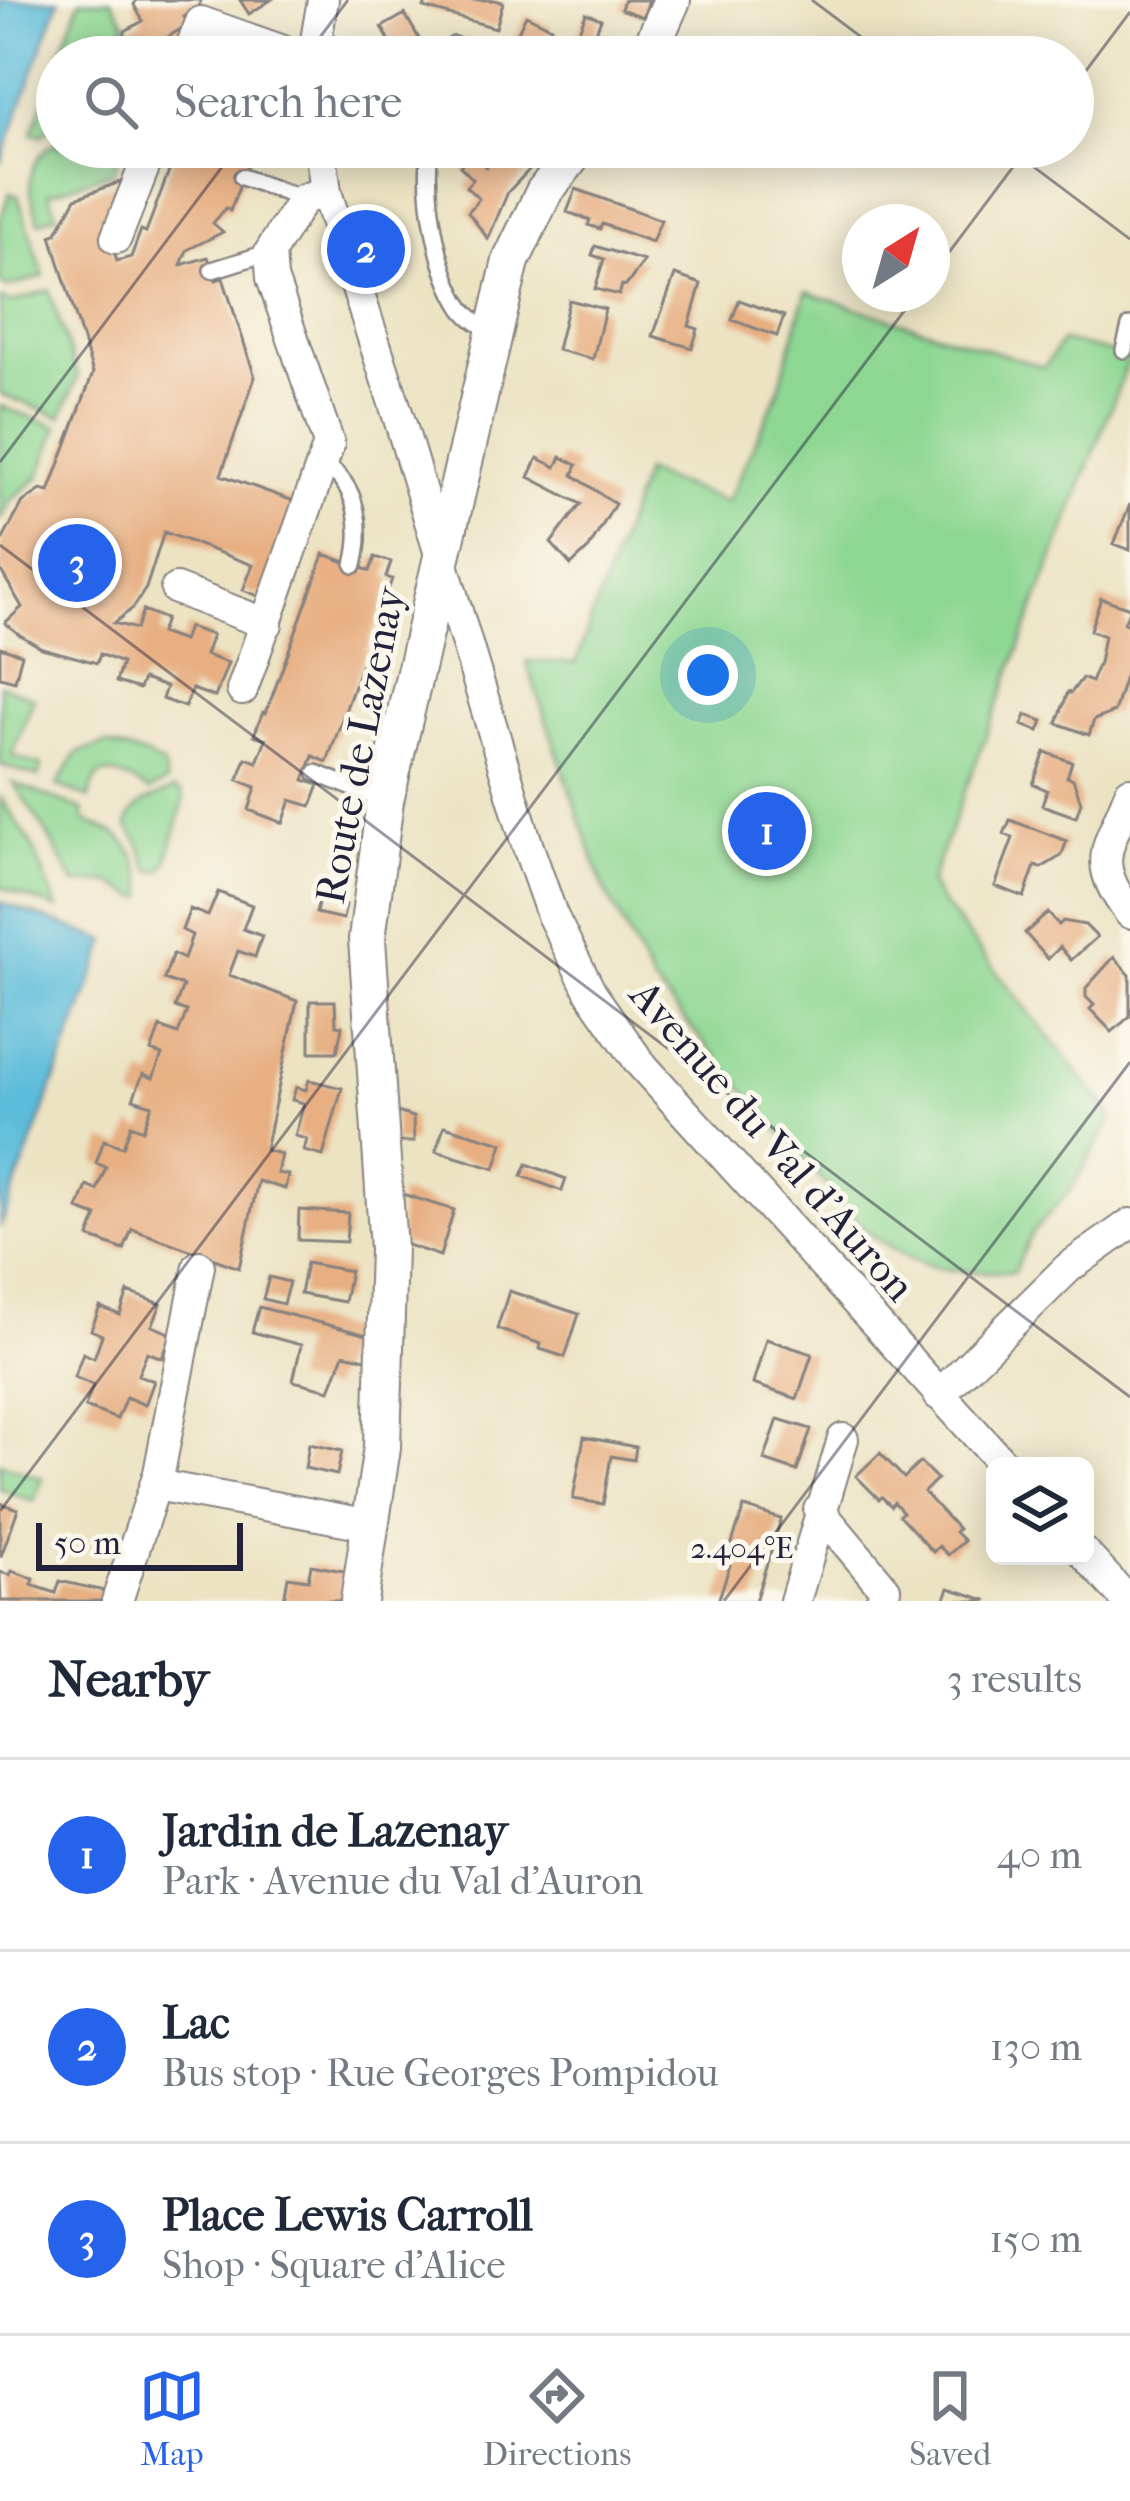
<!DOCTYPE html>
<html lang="en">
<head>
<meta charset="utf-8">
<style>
	body { margin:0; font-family:"IM FELL French Canon",serif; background:#f6f6f7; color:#1f2937 }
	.controls { position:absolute; right:36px; bottom:36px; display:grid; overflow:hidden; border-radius:18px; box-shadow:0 6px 30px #0003 }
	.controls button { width:108px; height:108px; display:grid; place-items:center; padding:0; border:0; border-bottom:3px solid #e0e1e3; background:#fff; color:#1f2937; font:60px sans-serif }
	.compass { position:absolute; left:842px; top:204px; width:108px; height:108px; border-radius:50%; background:#fff; box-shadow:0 6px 30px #0003; rotate:37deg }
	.scale { position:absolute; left:36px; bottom:30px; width:207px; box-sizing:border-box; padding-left:12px; border:6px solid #22223b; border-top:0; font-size:33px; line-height:42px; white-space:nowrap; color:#22223b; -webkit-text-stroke:9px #fbf7ec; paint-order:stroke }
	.you { position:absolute; left:708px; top:675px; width:42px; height:42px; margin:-30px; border:9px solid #fff; border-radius:50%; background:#1a73e8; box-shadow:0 0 0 18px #1a73e833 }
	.badge { display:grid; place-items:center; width:78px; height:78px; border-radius:50%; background:#2563eb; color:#fff; font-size:39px; font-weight:700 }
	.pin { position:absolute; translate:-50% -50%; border:6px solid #fff; box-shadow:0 3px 12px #0006 }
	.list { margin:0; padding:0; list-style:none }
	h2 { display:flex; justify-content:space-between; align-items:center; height:156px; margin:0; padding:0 48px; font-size:51px }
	h2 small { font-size:39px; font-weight:400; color:#747a83 }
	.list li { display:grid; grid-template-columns:78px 1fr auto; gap:36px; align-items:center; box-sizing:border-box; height:192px; padding:0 48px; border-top:3px solid #e0e1e3 }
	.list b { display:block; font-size:45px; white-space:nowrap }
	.list p { margin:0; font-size:39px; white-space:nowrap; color:#747a83 }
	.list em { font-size:39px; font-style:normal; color:#747a83 }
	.icon { flex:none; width:66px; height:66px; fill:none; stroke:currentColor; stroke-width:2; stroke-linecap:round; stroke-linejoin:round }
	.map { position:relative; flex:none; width:1130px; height:1601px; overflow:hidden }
	.search { position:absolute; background:#fff; box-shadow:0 6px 30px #0003; left:36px; right:36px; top:36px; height:132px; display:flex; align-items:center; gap:30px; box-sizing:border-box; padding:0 42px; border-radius:66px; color:#747a83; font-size:45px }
	.sheet { height:732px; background:#fff }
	nav { display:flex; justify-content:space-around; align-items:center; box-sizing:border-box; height:168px; border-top:3px solid #e0e1e3; background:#fff; font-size:33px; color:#747a83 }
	nav a { display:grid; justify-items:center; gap:6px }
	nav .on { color:#2563eb }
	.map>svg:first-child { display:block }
	.green { fill:#8ed793; stroke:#587c67; stroke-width:3 }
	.water { fill:#5cbcda; stroke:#3f6f8a; stroke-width:3 }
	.building { fill:#e7af82 }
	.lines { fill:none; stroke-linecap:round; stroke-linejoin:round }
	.service-casing { stroke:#87827f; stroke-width:20 }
	.minor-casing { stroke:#87827f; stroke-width:34 }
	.tertiary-casing { stroke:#87827f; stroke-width:40 }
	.service { stroke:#fff; stroke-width:15 }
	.minor { stroke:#fff; stroke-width:30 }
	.tertiary { stroke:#fff; stroke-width:36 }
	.ticks { fill:none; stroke:#22223b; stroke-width:3; stroke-opacity:0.45 }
	.labels { text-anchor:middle; stroke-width:10; stroke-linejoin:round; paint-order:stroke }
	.street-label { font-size:42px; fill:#22223b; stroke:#fbf7ec }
	.ticks-label { font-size:30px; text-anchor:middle; fill:#22223b; stroke:#fbf7ec; stroke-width:10; stroke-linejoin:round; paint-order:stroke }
</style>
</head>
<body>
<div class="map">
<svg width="1130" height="1601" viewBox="0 0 1130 1601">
	<rect width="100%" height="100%" fill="#fbf7ec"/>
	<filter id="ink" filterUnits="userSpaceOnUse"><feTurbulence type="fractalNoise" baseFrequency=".00833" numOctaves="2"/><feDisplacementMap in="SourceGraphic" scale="24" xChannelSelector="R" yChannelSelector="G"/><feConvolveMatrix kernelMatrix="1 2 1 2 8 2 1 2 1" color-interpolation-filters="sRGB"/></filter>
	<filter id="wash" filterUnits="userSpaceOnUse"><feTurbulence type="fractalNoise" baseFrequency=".004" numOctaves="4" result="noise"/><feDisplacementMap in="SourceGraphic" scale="48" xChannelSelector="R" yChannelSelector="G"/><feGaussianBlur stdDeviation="2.7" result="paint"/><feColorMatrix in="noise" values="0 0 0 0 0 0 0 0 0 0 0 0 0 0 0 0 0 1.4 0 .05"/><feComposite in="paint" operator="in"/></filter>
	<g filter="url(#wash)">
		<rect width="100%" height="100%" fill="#ece3c3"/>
		<path class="green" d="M80,0H111L127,26L109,35L123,57H59Z
			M57,64V125L40,136L32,133Z
			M57,141V147H122L113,172L49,193L57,215L39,222C27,187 23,164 57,141Z
			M10,193L18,196L44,276L9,287L0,284V219Z
			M49,290L78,377L61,417L0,394V299L11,303Z
			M806,292L1044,367L1062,341L1130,357L930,883L937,897L1113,1117L1072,1188L1032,1233L1014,1272C943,1271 919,1273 861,1226L653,983L603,886L526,661L576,663L644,472L727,502L777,395Z
			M0,406L58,427L39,477L11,500L0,521Z
			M0,684L34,698L12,756L42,766L38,777L0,765Z
			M106,744L147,756L163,766L167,782L149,791C138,784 110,766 98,777C92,782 92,791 89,798L57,786L77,753Z
			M13,783L83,810L84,820C93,826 102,827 113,833C133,843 144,875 145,896L140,898L108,882L75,884L45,830Z
			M174,789L182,793L184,800L166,865L162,870L152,871C143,864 145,844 127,827C130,803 154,799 174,789Z
			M0,797L31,843L58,909L0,887Z
			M0,1463L42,1478L34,1501L0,1489Z"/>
		<path class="water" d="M0,0H59L0,164Z
			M0,902L107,941L0,1228Z"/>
		<g id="blocks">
			<path class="building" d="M136,0H201L198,9L184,17L189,24L135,57L124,39L125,31L143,21L134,5Z
				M240,0H271L249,14Z
				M427,0H494L503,2L496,28L424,8Z
				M624,0H649L643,17L621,9Z
				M586,13L601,19L586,57H568Z
				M405,14L426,51L416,57H398L382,27Z
				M526,15L551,27L540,53L548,57H506Z
				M221,37L242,50L239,57H214Z
				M178,147H254L230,211L226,208L213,223L223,232L187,250L181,265L208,257L216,280L223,278L255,377L221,475L299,503L266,599L243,590L253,565L164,532L146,588L133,608L114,623L136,629L143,610L165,619L160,633L183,641L188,627L212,635L205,655L228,663L215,697L192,689L185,707L162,699L166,687L143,679L139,689L116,682L122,663L100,654L97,663L42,648L20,635L5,623L22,607L0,569V538L3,539L23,502L41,490L49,492L93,373L51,236L56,234L76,198L128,179L106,226L117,261L131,257L141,230L146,232Z
				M505,147H540L546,152L508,192L488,239L468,212L479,199L466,187L473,179L460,166L471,153L486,167Z
				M576,189L661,220L652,242L602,224L600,229L588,225L590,220L567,212Z
				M595,246L644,261L626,286L622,285L619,295L595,289L604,259L592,255Z
				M675,275L701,284L689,326L698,329L692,348L653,336Z
				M569,300L605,309L593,359L557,350Z
				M739,300L784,316L777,336L732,320Z
				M561,457L577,465L573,475L615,504L589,548L571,565L551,543L581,504L529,477L538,458L556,467Z
				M1130,504V550L1114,544Z
				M324,554L370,571L375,557L391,562L386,577L392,579L327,762L313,756L304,780L319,785L311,806L291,800L283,823L249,810L256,787L238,780L246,758L257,762L266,739L254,735L263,712L266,713Z
				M1101,598L1130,608L1124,623L1130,626V661L1114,712L1094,720L1089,735L1057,723L1068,692L1071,693L1082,678L1091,682L1099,663L1104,636L1090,630Z
				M0,647L22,654L15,681L0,677Z
				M1026,715L1043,721L1039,731L1022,725Z
				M1045,752L1072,762L1067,777L1073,779L1081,802L1076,817L1042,805L1047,790L1033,784Z
				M1010,820L1067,841L1061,856L1041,868L1035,866L1024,897L995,886L1013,838L1004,834Z
				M218,892L252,905L243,929L262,936L255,957L238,951L229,975L297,1001L265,1150L281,1154L277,1173L288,1175L285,1189L258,1181L239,1268L132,1229L124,1250L89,1237L97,1216L78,1209L87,1186L97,1190L106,1167L96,1163L104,1140L123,1147L131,1125L143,1130L152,1105L133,1099L143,1074L153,1078L162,1055L151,1051L160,1027L178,1034L187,1011L175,1007L183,986L164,979L173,954L184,959L192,935L182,930L190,909L208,916Z
				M319,899L346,905L343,919L316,913Z
				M1048,913L1059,925L1063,921L1085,925L1097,937L1071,960L1060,947L1048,959L1025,933Z
				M1114,957L1130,975V1016L1112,1032L1090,1009L1094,1005L1086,997V988Z
				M310,1001H335L336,1025L342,1026L337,1052H310Z
				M309,1080L342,1088L323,1156L304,1151L307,1139L295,1136L304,1103L292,1100L296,1087L306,1090Z
				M394,1111L413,1117L414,1142H395Z
				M444,1126L503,1143L495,1169L436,1151Z
				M527,1164L566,1179L562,1191L522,1176Z
				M399,1193L454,1210L440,1256L401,1243Z
				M299,1210L348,1213L346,1242L298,1240Z
				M306,1263L350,1271L344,1302L300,1294Z
				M269,1277L289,1282L283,1304L263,1299Z
				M509,1291L579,1314L565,1357L540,1349L541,1344L497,1329Z
				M128,1292L161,1304L152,1326L172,1334L162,1358L147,1352L138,1375L154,1381L145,1405L126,1397L117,1419L85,1407L93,1385L74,1377L83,1353L94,1358L102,1335L91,1330L100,1307L120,1315Z
				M259,1307L371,1336L370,1360L344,1354L330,1390L293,1381L301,1345L252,1332Z
				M766,1339L812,1354L797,1399L753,1384Z
				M778,1419L811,1429L797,1471L764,1460Z
				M584,1437L636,1447L634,1460L611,1456L603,1504L573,1499Z
				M309,1444L342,1451L337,1475L305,1468Z
				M880,1453L904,1478L920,1462L937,1479L924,1492L958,1529L955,1532L964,1541L948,1555L939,1546L933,1552L899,1515L903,1512L894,1502L891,1506L882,1497L879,1499L856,1476Z
				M0,1503L18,1509L1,1556H0Z
				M744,1507L781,1519L755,1601H718L730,1565L725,1564Z
				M311,1565L348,1572L342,1601L284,1600L288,1577L308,1580Z
				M12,1571L34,1579L32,1585L56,1593L60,1581L109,1592L106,1601H1L0,1572L10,1575Z
				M949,1588L986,1600L985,1601H944Z"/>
		</g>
	</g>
	<g filter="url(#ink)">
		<use href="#blocks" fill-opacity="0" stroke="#87827f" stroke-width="3"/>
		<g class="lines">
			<g class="service-casing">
				<path id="service" d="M451,57L454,45
					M430,147C424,192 436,269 462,308C470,319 481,325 493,332
					M242,177L303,199
					M212,270L270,252
					M1124,350L1130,326
					M324,465C359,485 363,529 354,565
					M316,773L385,801"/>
			</g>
			<g class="minor-casing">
				<path id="minor" d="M187,57L201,22L289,53L313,55
					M313,57L323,0
					M320,147L326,192L402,428L527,844L552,915L591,993L640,1063L1005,1466
					M116,238L152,147
					M176,589L267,624
					M242,690L329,444L272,278L270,252L303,199L326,192
					M1130,792C1109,848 1089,860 1130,913
					M939,1395L1068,1268L1130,1224
					M156,1485L371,1525
					M819,1510L885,1589L881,1601
					M1085,1554L1128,1601
					M117,1601L159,1473L199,1266
					M795,1601L843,1439"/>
			</g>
			<g class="tertiary-casing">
				<path id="tertiary" d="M647,57L672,0
					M359,1601L382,1447L388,1249L367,939L385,801L511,261L544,192L579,147"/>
			</g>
			<use href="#service" class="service"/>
			<use href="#minor" class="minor"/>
			<use href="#tertiary" class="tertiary"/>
		</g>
	</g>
	<path class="ticks" d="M812,0L888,57M305,57L348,0M1073,88L1130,12M1007,147L1130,239M932,275L1028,147M0,462L237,147M0,545L1130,1397M0,1511L917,294M724,1601L1130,1062"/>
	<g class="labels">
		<g class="street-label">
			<text transform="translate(359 745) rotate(-79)" y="15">Route de Lazenay</text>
			<text transform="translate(773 1140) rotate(49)" y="15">Avenue du Val d'Auron</text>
		</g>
	</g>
	<g class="ticks-label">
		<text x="742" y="1558">2.404°E</text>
	</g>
</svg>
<div class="controls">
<button><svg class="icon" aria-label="layers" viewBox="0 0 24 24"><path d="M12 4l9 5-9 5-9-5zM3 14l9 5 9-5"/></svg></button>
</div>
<svg class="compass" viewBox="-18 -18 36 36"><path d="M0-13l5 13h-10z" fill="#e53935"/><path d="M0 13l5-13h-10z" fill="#747a83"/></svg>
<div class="scale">50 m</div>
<div class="you"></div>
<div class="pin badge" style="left:767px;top:831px">1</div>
<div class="pin badge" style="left:366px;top:249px">2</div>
<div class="pin badge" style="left:77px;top:563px">3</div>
<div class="search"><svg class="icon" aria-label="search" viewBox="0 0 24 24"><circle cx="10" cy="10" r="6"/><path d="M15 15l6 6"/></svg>Search here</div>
</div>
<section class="sheet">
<h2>Nearby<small>3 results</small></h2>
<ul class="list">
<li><span class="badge">1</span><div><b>Jardin de Lazenay</b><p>Park · Avenue du Val d'Auron</p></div><em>40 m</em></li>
<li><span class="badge">2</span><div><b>Lac</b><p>Bus stop · Rue Georges Pompidou</p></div><em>130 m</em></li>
<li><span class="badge">3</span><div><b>Place Lewis Carroll</b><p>Shop · Square d'Alice</p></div><em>150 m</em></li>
</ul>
</section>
<nav>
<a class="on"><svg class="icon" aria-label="map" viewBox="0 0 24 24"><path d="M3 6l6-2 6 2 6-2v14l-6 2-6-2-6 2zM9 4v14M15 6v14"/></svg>Map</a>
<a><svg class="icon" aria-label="directions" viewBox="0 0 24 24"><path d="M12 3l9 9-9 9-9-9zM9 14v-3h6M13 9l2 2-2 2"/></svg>Directions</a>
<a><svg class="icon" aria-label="saved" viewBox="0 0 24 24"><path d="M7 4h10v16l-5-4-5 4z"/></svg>Saved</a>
</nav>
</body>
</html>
